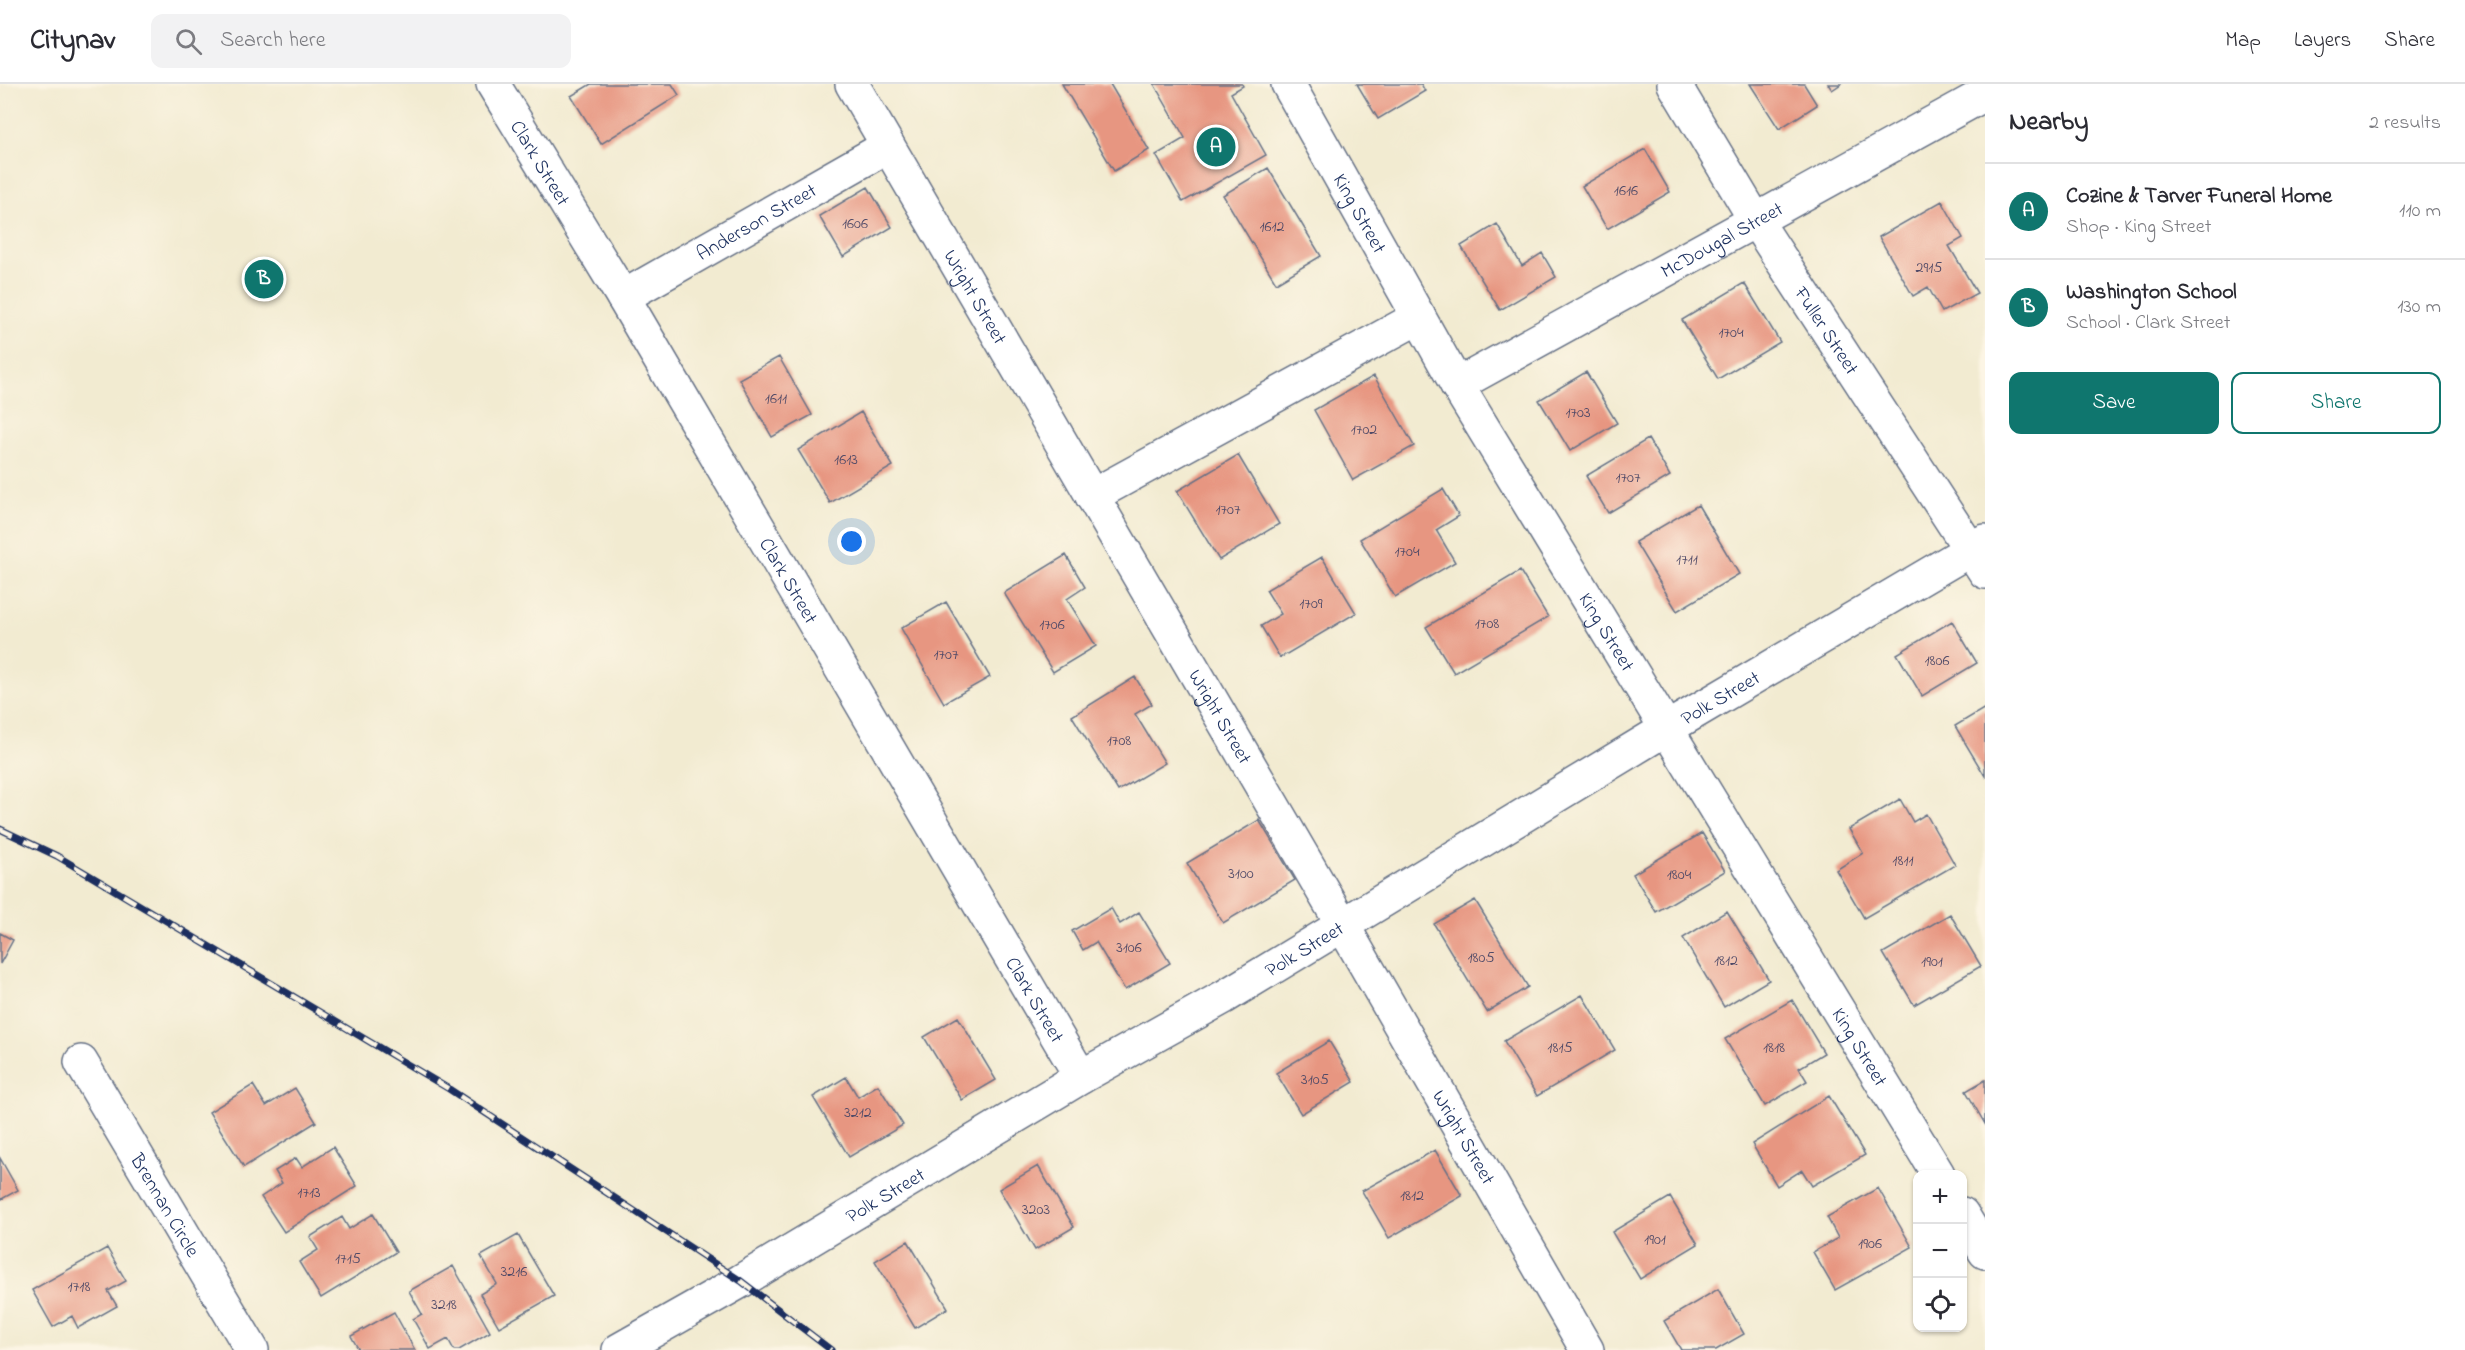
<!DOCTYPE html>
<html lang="en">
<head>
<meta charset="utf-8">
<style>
	body { margin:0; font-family:"Indie Flower",sans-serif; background:#f2f2f3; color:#2b2b33 }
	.controls { position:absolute; right:18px; bottom:18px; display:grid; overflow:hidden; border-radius:12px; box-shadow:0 2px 4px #0004 }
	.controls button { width:54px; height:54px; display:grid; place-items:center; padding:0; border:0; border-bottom:2px solid #e1e1e2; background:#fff; color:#2b2b33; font:30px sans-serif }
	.you { position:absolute; left:852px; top:458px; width:21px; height:21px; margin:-15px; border:4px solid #fff; border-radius:50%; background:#1a73e8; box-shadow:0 0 0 9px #1a73e833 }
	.badge { display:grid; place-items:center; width:39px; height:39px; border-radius:50%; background:#0f766e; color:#fff; font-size:20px; font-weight:700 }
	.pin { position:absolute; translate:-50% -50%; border:3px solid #fff; box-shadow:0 2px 6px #0006 }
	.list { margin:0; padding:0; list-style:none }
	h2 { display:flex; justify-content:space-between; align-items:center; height:78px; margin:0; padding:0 24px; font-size:26px }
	h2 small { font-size:20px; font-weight:400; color:#7c7c81 }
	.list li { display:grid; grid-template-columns:39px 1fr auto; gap:18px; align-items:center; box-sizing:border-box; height:96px; padding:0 24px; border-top:2px solid #e1e1e2 }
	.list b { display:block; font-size:22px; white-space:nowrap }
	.list p { margin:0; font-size:20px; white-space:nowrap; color:#7c7c81 }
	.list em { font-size:20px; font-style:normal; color:#7c7c81 }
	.actions { display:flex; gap:12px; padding:18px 24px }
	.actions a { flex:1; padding:14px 0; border:2px solid #0f766e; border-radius:12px; text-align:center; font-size:21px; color:#0f766e }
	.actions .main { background:#0f766e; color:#fff }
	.icon { flex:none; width:33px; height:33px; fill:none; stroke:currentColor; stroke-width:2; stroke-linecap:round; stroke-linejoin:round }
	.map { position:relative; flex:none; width:1985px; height:1266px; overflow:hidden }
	header { display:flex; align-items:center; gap:36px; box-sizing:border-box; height:84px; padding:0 30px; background:#fff; border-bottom:2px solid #e1e1e2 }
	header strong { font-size:28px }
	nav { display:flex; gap:33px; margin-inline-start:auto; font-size:21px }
	.search { width:420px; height:54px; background:#f2f2f3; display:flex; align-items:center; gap:15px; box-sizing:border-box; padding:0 21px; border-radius:12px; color:#7c7c81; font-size:22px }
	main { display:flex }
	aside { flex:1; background:#fff }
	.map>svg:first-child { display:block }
	.building { fill:#e79681 }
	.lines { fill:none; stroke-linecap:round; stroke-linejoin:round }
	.minor-casing { stroke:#667186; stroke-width:36 }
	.minor { stroke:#fff; stroke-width:33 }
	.rail-casing { stroke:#1b2f5e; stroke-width:7 }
	.rail { stroke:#fcf5e5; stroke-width:4.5; stroke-dasharray:14; stroke-linecap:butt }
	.labels { text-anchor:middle; stroke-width:4.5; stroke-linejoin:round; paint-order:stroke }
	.number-label { font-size:16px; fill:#4e4967 }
	.street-label { font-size:20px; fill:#1b2f5e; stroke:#fcf5e5 }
</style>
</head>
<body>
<header>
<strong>Citynav</strong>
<div class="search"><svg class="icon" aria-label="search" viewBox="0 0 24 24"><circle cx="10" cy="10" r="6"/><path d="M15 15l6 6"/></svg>Search here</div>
<nav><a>Map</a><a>Layers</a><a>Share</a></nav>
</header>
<main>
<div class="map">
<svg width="1985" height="1266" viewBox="0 0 1985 1266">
	<rect width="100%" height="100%" fill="#fcf5e5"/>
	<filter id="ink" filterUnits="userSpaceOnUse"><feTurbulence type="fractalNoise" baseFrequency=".0167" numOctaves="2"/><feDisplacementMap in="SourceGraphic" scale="12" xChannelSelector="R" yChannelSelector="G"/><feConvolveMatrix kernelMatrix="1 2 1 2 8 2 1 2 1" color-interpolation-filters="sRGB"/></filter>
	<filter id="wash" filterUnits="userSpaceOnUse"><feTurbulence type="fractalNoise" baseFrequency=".008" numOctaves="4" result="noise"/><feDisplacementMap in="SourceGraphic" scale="24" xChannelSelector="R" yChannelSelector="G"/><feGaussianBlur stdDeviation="1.35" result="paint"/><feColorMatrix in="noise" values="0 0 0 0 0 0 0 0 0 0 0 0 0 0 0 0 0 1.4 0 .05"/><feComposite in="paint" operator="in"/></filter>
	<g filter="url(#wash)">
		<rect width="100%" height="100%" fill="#f2ebd1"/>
		<g id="blocks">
			<path class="building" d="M591,0H672L679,11L601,60L571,12Z
				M1062,0H1110L1149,66L1114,87Z
				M1154,0H1242L1243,2L1231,9L1266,71L1183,118L1156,71L1185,54Z
				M1357,0H1421L1425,7L1378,35Z
				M1750,0H1804L1817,21L1779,45Z
				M1828,0H1841L1832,6Z
				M1645,65L1670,108L1607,145L1582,102Z
				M1268,84L1321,172L1276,199L1223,111Z
				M868,103L892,143L843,173L819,132Z
				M1942,117L1963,154L1949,162L1977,209L1942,228L1928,203L1913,212L1879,153Z
				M1497,140L1522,182L1542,169L1556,193L1500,226L1461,162Z
				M1744,199L1780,258L1718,295L1682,236Z
				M779,273L812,331L772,353L739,295Z
				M1586,288L1617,339L1570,367L1539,316Z
				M1374,292L1414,362L1353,396L1314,326Z
				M861,328L893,382L830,419L798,366Z
				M1648,355L1670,392L1608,429L1586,392Z
				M1238,371L1279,440L1219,476L1177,407Z
				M1443,405L1459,432L1436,446L1455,478L1395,513L1360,455Z
				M1698,421L1739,490L1677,527L1635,458Z
				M1066,471L1085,503L1067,515L1096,562L1053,588L1004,509Z
				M1322,473L1356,529L1280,574L1261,542L1281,530L1266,506Z
				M1520,487L1548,533L1454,589L1426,543Z
				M946,518L990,593L944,619L901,544Z
				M1952,537L1977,579L1922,612L1897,570Z
				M1135,593L1152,620L1135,630L1165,679L1118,707L1072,632Z
				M1985,624V692L1955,642Z
				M1900,715L1913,738L1926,730L1955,781L1864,834L1836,786L1863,769L1849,745Z
				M1259,736L1295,796L1223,839L1187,779Z
				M1702,749L1725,787L1656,828L1633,790Z
				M1475,816L1528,903L1487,928L1434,840Z
				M1111,824L1120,840L1139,828L1170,879L1125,906L1096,858L1083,866L1072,847Z
				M1727,827L1769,896L1724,923L1683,854Z
				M1950,830L1981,882L1914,921L1883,869Z
				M0,849L13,856L0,880Z
				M1582,911L1615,966L1537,1012L1504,957Z
				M1792,916L1824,969L1799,984L1807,997L1765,1022L1725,955Z
				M958,933L996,996L962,1016L924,953Z
				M1329,957L1354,998L1301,1030L1276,989Z
				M846,993L858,1013L878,1001L903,1041L849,1073L813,1013Z
				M1985,996V1040L1966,1007Z
				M253,1001L266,1022L295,1004L316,1038L244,1083L209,1028Z
				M1829,1012L1865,1071L1812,1102L1802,1086L1777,1102L1752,1060Z
				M333,1063L357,1102L284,1148L261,1113L282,1099L275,1087L296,1074L302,1083Z
				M1435,1066L1462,1112L1389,1154L1362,1107Z
				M0,1074L18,1106L0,1116Z
				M1038,1082L1074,1143L1035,1166L999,1105Z
				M1878,1104L1912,1163L1835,1206L1813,1168L1838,1154L1827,1133Z
				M1670,1113L1698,1160L1640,1195L1612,1148Z
				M373,1130L396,1168L321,1214L299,1178L318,1166L310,1153L342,1133L349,1145Z
				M518,1151L554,1212L499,1243L480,1210L497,1200L481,1172Z
				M908,1157L948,1224L915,1244L875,1177Z
				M107,1164L126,1197L108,1207L117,1222L78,1244L72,1232L53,1243L32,1206Z
				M453,1182L490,1248L459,1266H454L448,1255L430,1265L413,1235L422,1230L409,1207Z
				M1718,1205L1744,1250L1716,1266H1681L1664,1237Z
				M394,1228L415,1266H359L351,1252Z"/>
		</g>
	</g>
	<g filter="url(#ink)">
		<use href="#blocks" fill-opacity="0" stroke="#667186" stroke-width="1.5"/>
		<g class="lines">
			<g class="minor-casing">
				<g id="minor">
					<path id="s1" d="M493,0L623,213L1081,993"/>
					<path id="s2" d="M852,0L1342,840L1587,1266"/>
					<path id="s3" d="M1288,0L1457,301L1938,1090"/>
					<path id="s4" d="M1674,0L1756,137L1985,488"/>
					<path id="s5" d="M623,213L888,62"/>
					<path id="s6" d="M1457,301L1985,10"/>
					<path d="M1092,412L1419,233"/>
					<path id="s7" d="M81,978L252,1266"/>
					<path d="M1962,1130L1985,1168"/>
					<path id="s8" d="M619,1266L741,1197L1081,993L1224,913L1666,645L1985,457"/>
				</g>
			</g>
			<use href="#minor" class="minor"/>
			<g class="rail-casing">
				<path id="rail" d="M0,745L57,772L449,1005L741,1197L831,1266"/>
			</g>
			<use href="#rail" class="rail"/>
		</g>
	</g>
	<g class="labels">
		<g class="number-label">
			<text x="1626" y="111">1616</text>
			<text x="855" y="144">1606</text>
			<text x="1272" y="147">1612</text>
			<text x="1929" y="188">2915</text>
			<text x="1731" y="253">1704</text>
			<text x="776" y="319">1611</text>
			<text x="1578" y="333">1703</text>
			<text x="1364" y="350">1702</text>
			<text x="846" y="380">1613</text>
			<text x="1628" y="398">1707</text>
			<text x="1228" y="430">1707</text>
			<text x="1407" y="472">1704</text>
			<text x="1687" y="480">1711</text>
			<text x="1311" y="524">1709</text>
			<text x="1487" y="544">1708</text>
			<text x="1052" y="545">1706</text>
			<text x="946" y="575">1707</text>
			<text x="1937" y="581">1806</text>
			<text x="1119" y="661">1708</text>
			<text x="1903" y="781">1811</text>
			<text x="1241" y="794">3100</text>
			<text x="1679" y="795">1804</text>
			<text x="1129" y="868">3106</text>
			<text x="1481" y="878">1805</text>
			<text x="1726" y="881">1812</text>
			<text x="1932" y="882">1901</text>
			<text x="1560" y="968">1815</text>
			<text x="1774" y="968">1818</text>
			<text x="1315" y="1000">3105</text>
			<text x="858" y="1033">3212</text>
			<text x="309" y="1113">1713</text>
			<text x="1412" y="1116">1812</text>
			<text x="1036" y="1130">3203</text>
			<text x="1655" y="1160">1901</text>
			<text x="1870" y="1164">1906</text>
			<text x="348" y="1179">1715</text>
			<text x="514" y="1192">3216</text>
			<text x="79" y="1207">1718</text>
			<text x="444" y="1225">3218</text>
		</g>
		<g class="street-label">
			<text dy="7" stroke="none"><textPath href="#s1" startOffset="92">Clark Street</textPath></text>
			<text dy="7" stroke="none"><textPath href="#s3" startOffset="148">King Street</textPath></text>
			<text dy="7" stroke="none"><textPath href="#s5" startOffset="153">Anderson Street</textPath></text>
			<text dy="7" stroke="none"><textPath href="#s6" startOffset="302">McDougal Street</textPath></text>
			<text dy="7" stroke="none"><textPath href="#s2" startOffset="246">Wright Street</textPath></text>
			<text dy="7" stroke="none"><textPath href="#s4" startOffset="290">Fuller Street</textPath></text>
			<text dy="7" stroke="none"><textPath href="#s1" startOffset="578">Clark Street</textPath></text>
			<text dy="7" stroke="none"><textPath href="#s3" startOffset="634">King Street</textPath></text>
			<text dy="7" stroke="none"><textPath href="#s8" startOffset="1280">Polk Street</textPath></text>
			<text dy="7" stroke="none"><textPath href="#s2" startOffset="732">Wright Street</textPath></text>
			<text dy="7" stroke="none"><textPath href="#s8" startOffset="794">Polk Street</textPath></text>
			<text dy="7" stroke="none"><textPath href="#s1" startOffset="1064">Clark Street</textPath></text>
			<text dy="7" stroke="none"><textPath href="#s3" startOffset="1120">King Street</textPath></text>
			<text dy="7" stroke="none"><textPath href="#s2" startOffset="1218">Wright Street</textPath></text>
			<text dy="7" stroke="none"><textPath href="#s8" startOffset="308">Polk Street</textPath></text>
			<text dy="7" stroke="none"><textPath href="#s7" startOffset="166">Brennan Circle</textPath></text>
		</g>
	</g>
</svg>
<div class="controls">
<button>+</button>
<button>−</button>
<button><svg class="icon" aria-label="locate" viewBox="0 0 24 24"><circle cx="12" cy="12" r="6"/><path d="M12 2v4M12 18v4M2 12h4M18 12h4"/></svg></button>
</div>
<div class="you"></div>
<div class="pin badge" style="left:1216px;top:63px">A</div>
<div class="pin badge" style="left:264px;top:195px">B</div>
</div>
<aside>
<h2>Nearby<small>2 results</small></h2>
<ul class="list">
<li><span class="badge">A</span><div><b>Cozine &amp; Tarver Funeral Home</b><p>Shop · King Street</p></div><em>110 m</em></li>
<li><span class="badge">B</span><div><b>Washington School</b><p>School · Clark Street</p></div><em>130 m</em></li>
</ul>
<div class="actions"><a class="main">Save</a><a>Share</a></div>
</aside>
</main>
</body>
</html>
